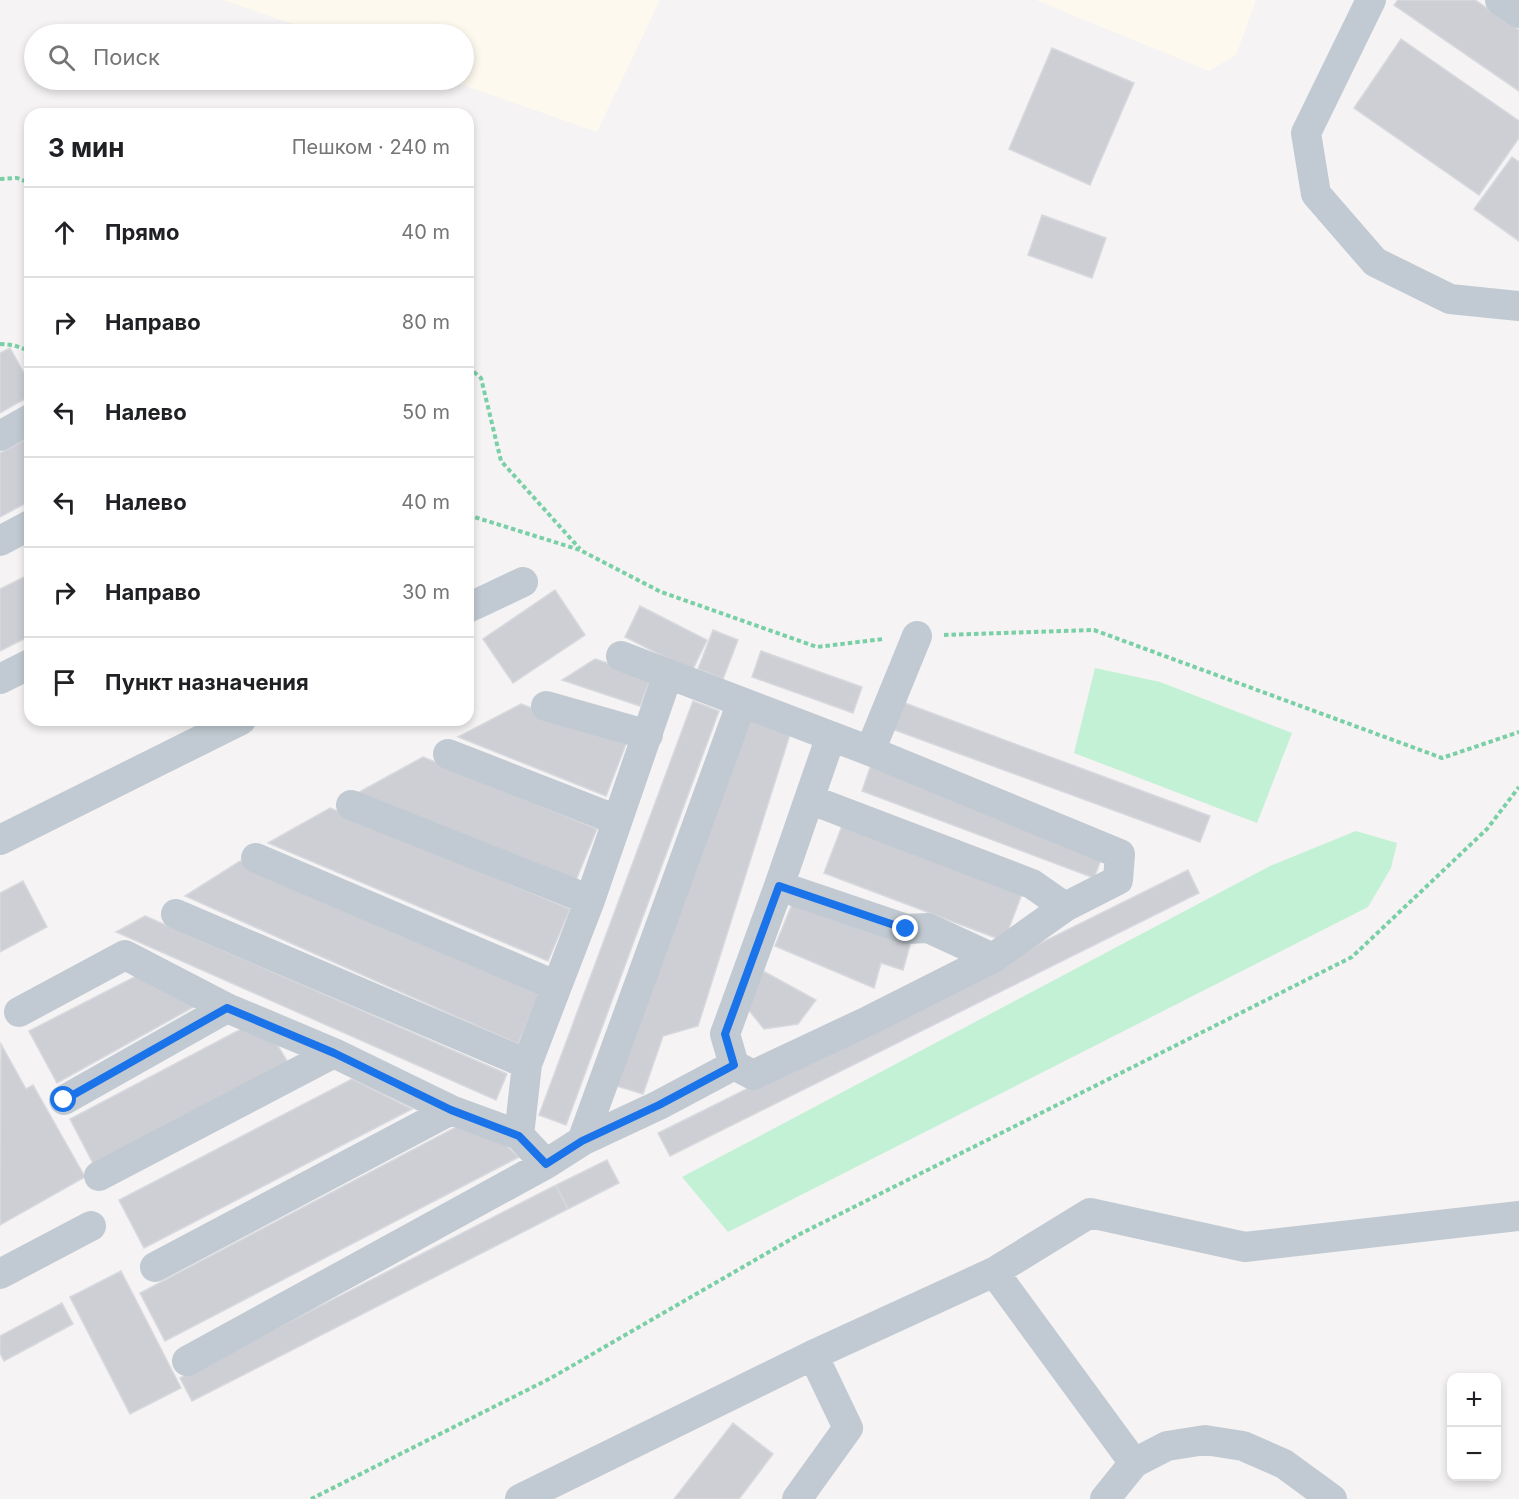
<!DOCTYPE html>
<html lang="ru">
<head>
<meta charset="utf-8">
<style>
	body { margin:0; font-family:Inter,sans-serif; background:#f2f2f2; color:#202124 }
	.controls { position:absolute; right:18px; bottom:18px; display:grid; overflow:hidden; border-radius:12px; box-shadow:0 3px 9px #0003 }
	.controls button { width:54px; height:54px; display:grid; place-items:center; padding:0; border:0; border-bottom:2px solid #e0e0e0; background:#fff; color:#202124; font:30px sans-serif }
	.stop { position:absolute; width:18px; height:18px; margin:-14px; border:4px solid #1a73e8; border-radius:50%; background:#fff }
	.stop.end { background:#1a73e8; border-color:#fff; box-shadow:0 2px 6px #0008 }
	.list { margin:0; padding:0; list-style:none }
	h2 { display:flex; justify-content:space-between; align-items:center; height:78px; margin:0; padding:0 24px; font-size:26px }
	h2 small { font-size:20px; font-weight:400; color:#757577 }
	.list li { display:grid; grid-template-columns:39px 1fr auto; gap:18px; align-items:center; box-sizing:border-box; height:90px; padding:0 24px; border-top:2px solid #e0e0e0 }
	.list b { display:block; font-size:22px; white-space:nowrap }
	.list em { font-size:20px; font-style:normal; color:#757577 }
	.icon { flex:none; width:33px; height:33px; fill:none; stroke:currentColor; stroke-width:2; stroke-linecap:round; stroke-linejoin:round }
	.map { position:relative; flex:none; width:1519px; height:1499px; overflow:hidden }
	.search { position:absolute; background:#fff; box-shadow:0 3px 9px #0003; left:24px; top:24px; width:450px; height:66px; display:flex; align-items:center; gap:15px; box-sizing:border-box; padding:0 21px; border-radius:33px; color:#757577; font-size:22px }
	.panel { position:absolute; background:#fff; box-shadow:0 3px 9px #0003; left:24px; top:108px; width:450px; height:618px; border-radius:18px }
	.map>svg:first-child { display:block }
	.commercial { fill:#fdf9ef }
	.green { fill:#c3f1d5 }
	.building { fill:#cdcfd5; stroke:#d7d9de; stroke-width:1.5 }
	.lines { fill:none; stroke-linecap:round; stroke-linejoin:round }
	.path { stroke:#7ad0a6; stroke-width:4; stroke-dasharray:4.5 3; stroke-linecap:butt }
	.minor { stroke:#c1cad2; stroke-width:30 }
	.route { stroke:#1a73e8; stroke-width:8 }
</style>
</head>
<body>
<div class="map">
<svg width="1519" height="1499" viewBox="0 0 1519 1499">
	<rect width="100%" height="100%" fill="#f5f3f3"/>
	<path class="commercial" d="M223,0H660L597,132L449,80H464V34H321Z
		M1036,0H1256L1236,55L1209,71Z"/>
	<path class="green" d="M1095,668L1160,682L1292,733L1257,823L1074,753Z
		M1356,831L1397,843L1391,868L1368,907L728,1232L682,1177L1270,866Z"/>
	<path class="building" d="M1398,0H1475L1519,30V91L1394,5Z
		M1401,39L1519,121V138L1479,195L1354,108Z
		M1052,48L1134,83L1090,185L1009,149Z
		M1512,157L1519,162V241L1474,209Z
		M1042,215L1106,238L1092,278L1028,255Z
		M10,348L30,384V396L0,413V353Z
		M30,437V501L0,517V453Z
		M30,574V636L0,651V589Z
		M555,590L585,635L513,683L483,639Z
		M640,606L707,640L692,671L625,637Z
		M713,630L738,640L723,679L698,669Z
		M761,651L862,687L853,713L752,677Z
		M595,659L651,677L640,706L562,680Z
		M693,701L719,711L566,1125L539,1115Z
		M902,702L1210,816L1200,842L892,729Z
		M521,704L626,744L606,796L458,737Z
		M746,712L792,728L698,1026L663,1036L643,1094L617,1086Z
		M423,757L597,829L576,880L354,795Z
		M871,765L1104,852L1094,878L862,791Z
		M330,808L570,909L548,961L268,843Z
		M845,818L1025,886L1004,941L824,873Z
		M240,861L540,993L518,1044L185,896Z
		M1188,870L1199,893L670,1156L658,1133Z
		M23,881L47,927L0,952V893Z
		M795,897L912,938L903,970L881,963L874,988L775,946Z
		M145,916L507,1074L496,1100L116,932Z
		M763,971L816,1000L798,1024L764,1029L747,1008Z
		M142,973L197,1005L57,1083L29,1031Z
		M243,1028L275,1041L292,1069L97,1171L70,1119Z
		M1,1044L26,1089L33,1085L85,1177L0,1225Z
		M352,1079L412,1109L144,1248L119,1200Z
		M460,1125L493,1134L519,1157L165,1341L140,1293Z
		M607,1160L619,1183L568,1209L556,1185Z
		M556,1185L568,1209L192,1401L180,1378Z
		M121,1271L181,1388L130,1414L70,1297Z
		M62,1303L73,1324L4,1361L0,1353V1336Z
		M733,1423L773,1454L739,1499H674Z"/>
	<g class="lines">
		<path class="path" d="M0,179L17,178L30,183
			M0,344L13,345L30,351
			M468,367L481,378L501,461L580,549
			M468,515L580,550L661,592L817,647L883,639
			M944,635L1094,630L1442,758L1519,732
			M311,1499L551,1378L800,1234L1352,957L1487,829L1519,787"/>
		<path class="minor" d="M1371,0L1306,133L1316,194L1375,262L1450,299L1519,306
			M1500,0L1519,13
			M0,436L30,419
			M0,541L30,525
			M468,608L523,582
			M621,656C704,688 787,719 870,751L1120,854L1118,880L1065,907L993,958L870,1020L753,1075L734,1065L725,1034L779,886L831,736
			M0,679L30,664
			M546,706L648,735
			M870,751L917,636
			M448,754L617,820
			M809,799L1032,884L1065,907
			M351,805L590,900
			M0,840L241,720
			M256,858L557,986
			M779,886L906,929L928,928L993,958
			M176,914L527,1064
			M19,1012L125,955L227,1008L334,1053L451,1110L519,1135L546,1164
			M64,1100L227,1008
			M519,1135L527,1064L590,900L668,674
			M582,1141L742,702
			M99,1176L334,1053
			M155,1267L451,1110
			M994,1272L1134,1463
			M0,1274L91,1226
			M187,1361L546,1164L582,1141L659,1105L734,1065
			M520,1499L813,1355L994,1272L1090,1213L1245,1247L1519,1216
			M797,1499L848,1428L813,1355
			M1105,1499L1134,1463L1167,1446L1205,1440L1243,1446L1284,1464L1332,1499"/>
	</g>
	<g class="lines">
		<path class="route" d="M64,1100L227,1008L334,1053L451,1110L519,1136L546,1164L582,1141L659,1105L734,1065L725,1034L779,886L906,929"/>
	</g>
</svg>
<div class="controls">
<button>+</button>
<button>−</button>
</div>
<div class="stop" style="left:64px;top:1100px"></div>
<div class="stop end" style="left:906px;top:929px"></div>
<div class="search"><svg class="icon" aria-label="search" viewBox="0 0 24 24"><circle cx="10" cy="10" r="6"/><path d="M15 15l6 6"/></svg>Поиск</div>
<section class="panel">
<h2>3 мин<small>Пешком · 240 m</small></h2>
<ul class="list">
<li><svg class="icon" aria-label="ahead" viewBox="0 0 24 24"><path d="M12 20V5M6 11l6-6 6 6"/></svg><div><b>Прямо</b></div><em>40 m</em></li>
<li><svg class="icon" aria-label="right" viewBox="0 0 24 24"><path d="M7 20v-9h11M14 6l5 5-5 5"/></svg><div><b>Направо</b></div><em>80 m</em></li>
<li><svg class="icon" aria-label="left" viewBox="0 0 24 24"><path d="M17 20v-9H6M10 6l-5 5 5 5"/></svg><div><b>Налево</b></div><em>50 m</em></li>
<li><svg class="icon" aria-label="left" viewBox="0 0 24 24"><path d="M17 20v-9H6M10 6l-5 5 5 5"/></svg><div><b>Налево</b></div><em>40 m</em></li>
<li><svg class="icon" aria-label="right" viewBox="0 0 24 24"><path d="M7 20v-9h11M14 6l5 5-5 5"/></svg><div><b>Направо</b></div><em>30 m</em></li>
<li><svg class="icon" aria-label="arrive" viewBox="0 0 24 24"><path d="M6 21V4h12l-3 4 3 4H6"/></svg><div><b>Пункт назначения</b></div></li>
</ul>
</section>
</div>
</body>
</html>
